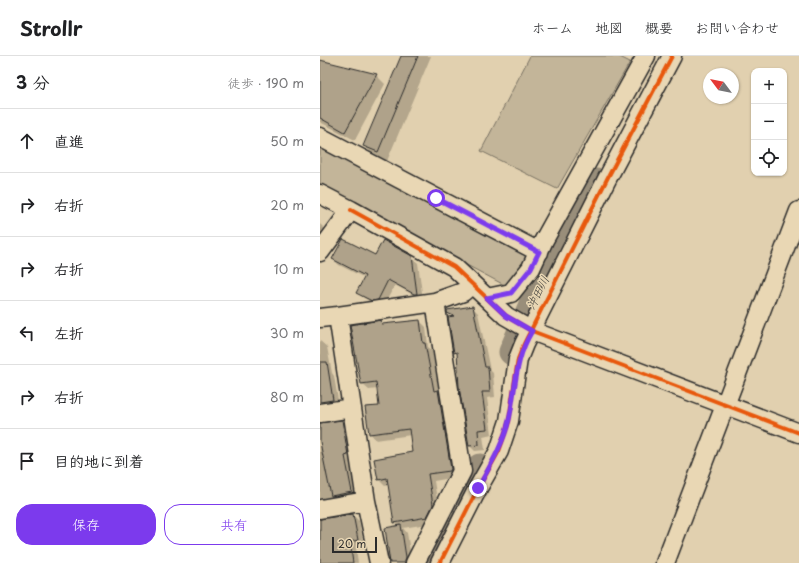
<!DOCTYPE html>
<html lang="ja">
<head>
<meta charset="utf-8">
<style>
	body { margin:0; font-family:"Playpen Sans","Klee One",sans-serif; background:#f2f2f2; color:#202124 }
	.controls { position:absolute; right:12px; top:12px; display:grid; overflow:hidden; border-radius:8px; box-shadow:0 1px 3px #0004 }
	.controls button { width:36px; height:36px; display:grid; place-items:center; padding:0; border:0; border-bottom:1px solid #e0e0e0; background:#fff; color:#202124; font:20px sans-serif }
	.compass { position:absolute; left:383px; top:12px; width:36px; height:36px; border-radius:50%; background:#fff; box-shadow:0 1px 3px #0004; rotate:302deg }
	.scale { position:absolute; left:12px; bottom:10px; width:45px; box-sizing:border-box; padding-left:4px; border:2px solid #2b2b2b; border-top:0; font-size:11px; line-height:14px; white-space:nowrap; color:#2b2b2b; -webkit-text-stroke:3px #e9d7b4; paint-order:stroke }
	.stop { position:absolute; width:12px; height:12px; margin:-9px; border:3px solid #7c3aed; border-radius:50%; background:#fff }
	.stop.end { background:#7c3aed; border-color:#fff; box-shadow:0 1px 4px #0008 }
	.list { margin:0; padding:0; list-style:none }
	h2 { display:flex; justify-content:space-between; align-items:center; height:52px; margin:0; padding:0 16px; font-size:17px }
	h2 small { font-size:13px; font-weight:400; color:#757577 }
	.list li { display:grid; grid-template-columns:26px 1fr auto; gap:12px; align-items:center; box-sizing:border-box; height:64px; padding:0 16px; border-top:1px solid #e0e0e0 }
	.list b { display:block; font-size:15px; white-space:nowrap }
	.list em { font-size:13px; font-style:normal; color:#757577 }
	.actions { display:flex; gap:8px; padding:12px 16px }
	.actions a { flex:1; padding:9px 0; border:1px solid #7c3aed; border-radius:16px; text-align:center; font-size:14px; color:#7c3aed }
	.actions .main { background:#7c3aed; color:#fff }
	.icon { flex:none; width:22px; height:22px; fill:none; stroke:currentColor; stroke-width:2; stroke-linecap:round; stroke-linejoin:round }
	.map { position:relative; flex:none; width:479px; height:507px; overflow:hidden }
	header { display:flex; align-items:center; gap:24px; box-sizing:border-box; height:56px; padding:0 20px; background:#fff; border-bottom:1px solid #e0e0e0 }
	header strong { font-size:19px }
	nav { display:flex; gap:22px; margin-inline-start:auto; font-size:14px }
	main { display:flex }
	aside { flex:1; background:#fff }
	.map>svg:first-child { display:block }
	.green { fill:#c3b599; stroke:#777062 }
	.shadow { fill:#0003 }
	.lines { fill:none; stroke-linecap:round; stroke-linejoin:round }
	.river { stroke:#998e7a; stroke-width:27 }
	.building { fill:#afa28a; stroke:#2b2b2b }
	.minor-casing { stroke:#2b2b2b; stroke-width:21 }
	.minor { stroke:#e9d7b4; stroke-width:18 }
	.cycleway-casing { stroke:#e9d7b4; stroke-width:6 }
	.cycleway { stroke:#e8590c; stroke-width:4 }
	.route { stroke:#7c3aed; stroke-width:5 }
	.labels { text-anchor:middle; stroke-width:3; stroke-linejoin:round; paint-order:stroke }
	.water-label { font-size:12px; font-style:italic; fill:#46443f; stroke:#e9d7b4 }
</style>
</head>
<body>
<header>
<strong>Strollr</strong>
<nav><a>ホーム</a><a>地図</a><a>概要</a><a>お問い合わせ</a></nav>
</header>
<main>
<aside>
<h2>3 分<small>徒歩 · 190 m</small></h2>
<ul class="list">
<li><svg class="icon" aria-label="ahead" viewBox="0 0 24 24"><path d="M12 20V5M6 11l6-6 6 6"/></svg><div><b>直進</b></div><em>50 m</em></li>
<li><svg class="icon" aria-label="right" viewBox="0 0 24 24"><path d="M7 20v-9h11M14 6l5 5-5 5"/></svg><div><b>右折</b></div><em>20 m</em></li>
<li><svg class="icon" aria-label="right" viewBox="0 0 24 24"><path d="M7 20v-9h11M14 6l5 5-5 5"/></svg><div><b>右折</b></div><em>10 m</em></li>
<li><svg class="icon" aria-label="left" viewBox="0 0 24 24"><path d="M17 20v-9H6M10 6l-5 5 5 5"/></svg><div><b>左折</b></div><em>30 m</em></li>
<li><svg class="icon" aria-label="right" viewBox="0 0 24 24"><path d="M7 20v-9h11M14 6l5 5-5 5"/></svg><div><b>右折</b></div><em>80 m</em></li>
<li><svg class="icon" aria-label="arrive" viewBox="0 0 24 24"><path d="M6 21V4h12l-3 4 3 4H6"/></svg><div><b>目的地に到着</b></div></li>
</ul>
<div class="actions"><a class="main">保存</a><a>共有</a></div>
</aside>
<div class="map">
<svg width="479" height="507" viewBox="0 0 479 507">
	<rect width="100%" height="100%" fill="#e1d0af"/>
	<filter id="ink" filterUnits="userSpaceOnUse"><feTurbulence type="fractalNoise" baseFrequency=".025" numOctaves="2"/><feDisplacementMap in="SourceGraphic" scale="8" xChannelSelector="R" yChannelSelector="G"/><feConvolveMatrix kernelMatrix="1 2 1 2 8 2 1 2 1" color-interpolation-filters="sRGB"/></filter>
	<g filter="url(#ink)">
		<path class="green" d="M210,0H298L310,6L237,133L161,95Z
			M0,89L211,201L190,232L0,131Z"/>
		<path class="shadow" d="M82,0H111L67,105L54,99L44,90Z
			M0,5L56,19L65,28L35,84L0,66Z
			M0,168L5,173L0,180Z
			M56,200L91,201L98,207L103,244L75,229L64,249L58,250L44,242L38,236L45,222L19,209L13,203Z
			M152,251L158,257L170,314L173,317L175,341L167,342L172,378L163,380L165,394L155,395L150,390L138,300L135,296L133,261L128,256Z
			M61,265L64,269L100,265L106,271L108,291L112,294L119,336L125,342L136,421L114,425L119,456L113,467L83,472L87,477L92,507H71L79,471L75,466L69,429L65,430L59,424L93,397L91,379L56,384L50,377L60,350L58,333L49,334L42,328L31,270Z
			M0,285L7,291L12,317L14,320L19,350L0,356Z
			M22,365L28,372L34,405L30,406L38,442L0,451V367Z
			M33,459L39,465L44,491L36,492L38,507H0V464Z"/>
		<g class="lines">
			<path class="river" d="M192,296L213,246L277,126
				M109,507L160,411"/>
		</g>
		<path class="building" d="M81,0H98L58,96L43,90Z
			M0,4L57,18L25,76L0,62Z
			M23,183L55,199L63,184L92,200L97,238H94L68,224L58,244L52,245L36,237L45,220L12,203Z
			M153,250L165,311H168L170,336H162L167,373L158,374L159,389L149,390L139,331L137,296L134,297L128,261L134,260L127,257V254Z
			M61,264L62,268L100,264L103,287H105L114,335L118,334L131,413L130,415L108,418L113,449L107,461L74,467L67,422L58,424L54,403L92,396L89,373L49,378L45,351L59,350L56,326L41,328L30,269Z
			M0,306H7L13,344L0,346Z
			M22,364L28,399L25,400L32,436L11,440L0,386V367Z
			M33,458L38,484L30,486L33,507H0V463Z
			M81,469L86,501L85,507H70L65,472Z"/>
		<g class="lines">
			<g class="minor-casing">
				<path id="minor" d="M0,81L219,196
					M0,138L31,154L0,196
					M31,154L134,211L186,260L212,275L479,377
					M167,242L191,237L211,212L224,184L326,0
					M0,262L18,260
					M0,357L32,352
					M46,445L59,507
					M0,453L46,445L18,260L115,246L143,236L152,228
					M95,507L142,415L115,246
					M120,507L158,432L179,395L189,365L198,303L204,288L287,123L352,0
					M345,507L479,155"/>
			</g>
			<use href="#minor" class="minor"/>
			<g class="cycleway-casing">
				<path id="cycleway" d="M31,154L134,211L186,260L212,275L479,377
					M120,507L158,432L179,395L189,365L198,303L204,288L287,123L352,0"/>
			</g>
			<use href="#cycleway" class="cycleway"/>
		</g>
	</g>
	<g class="lines" filter="url(#ink)">
		<path class="route" d="M116,142L219,196L211,212L191,237L167,242L186,260L212,275C194,304 196,333 189,364C183,389 170,410 158,432"/>
	</g>
	<g class="labels">
		<g class="water-label">
			<text transform="translate(218 237) rotate(-63)" y="4">沖田川</text>
		</g>
	</g>
</svg>
<div class="controls">
<button>+</button>
<button>−</button>
<button><svg class="icon" aria-label="locate" viewBox="0 0 24 24"><circle cx="12" cy="12" r="6"/><path d="M12 2v4M12 18v4M2 12h4M18 12h4"/></svg></button>
</div>
<svg class="compass" viewBox="-18 -18 36 36"><path d="M0-13l5 13h-10z" fill="#e53935"/><path d="M0 13l5-13h-10z" fill="#757577"/></svg>
<div class="scale">20 m</div>
<div class="stop" style="left:116px;top:142px"></div>
<div class="stop end" style="left:158px;top:432px"></div>
</div>
</main>
</body>
</html>
